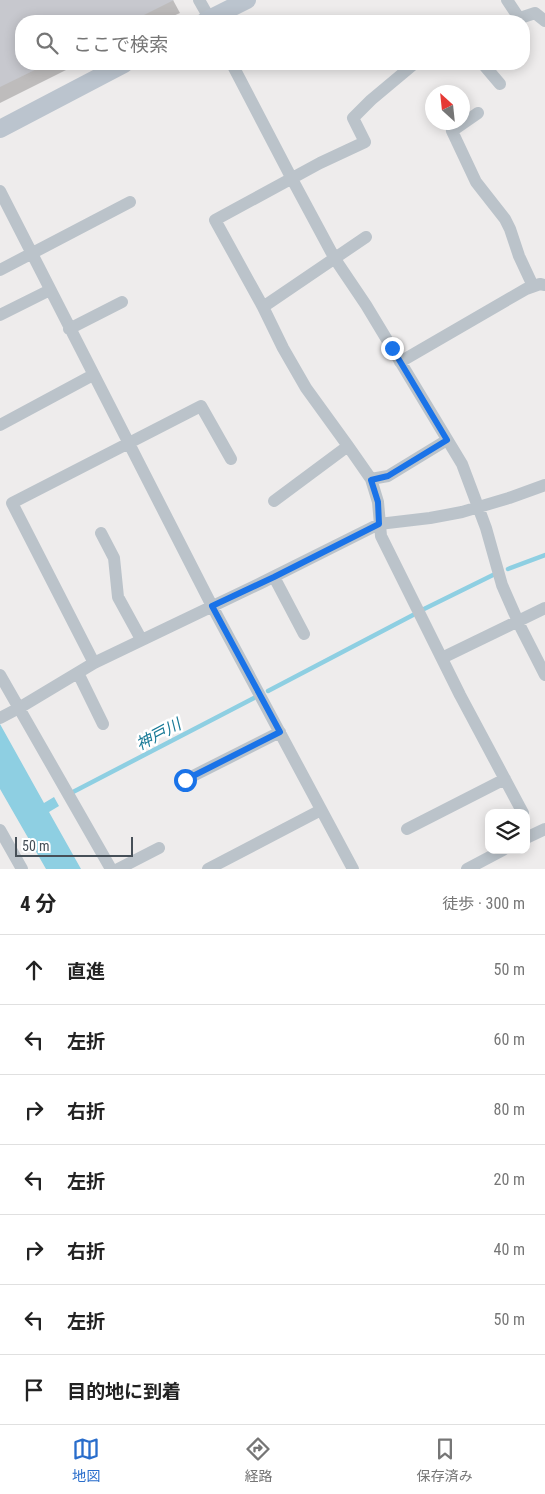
<!DOCTYPE html>
<html lang="ja">
<head>
<meta charset="utf-8">
<style>
	body { margin:0; font-family:"Roboto Condensed","Noto Sans JP",sans-serif; background:#f2f2f2; color:#222 }
	.controls { position:absolute; right:15px; bottom:15px; display:grid; overflow:hidden; border-radius:10px; box-shadow:0 2px 12px #0003 }
	.controls button { width:45px; height:45px; display:grid; place-items:center; padding:0; border:0; border-bottom:1px solid #e0e0e0; background:#fff; color:#222; font:25px sans-serif }
	.compass { position:absolute; left:425px; top:85px; width:45px; height:45px; border-radius:50%; background:#fff; box-shadow:0 2px 12px #0003; rotate:333deg }
	.scale { position:absolute; left:15px; bottom:12px; width:118px; box-sizing:border-box; padding-left:5px; border:2px solid #464f57; border-top:0; font-size:14px; line-height:18px; white-space:nowrap; color:#464f57; -webkit-text-stroke:4px #fff; paint-order:stroke }
	.stop { position:absolute; width:15px; height:15px; margin:-11px; border:4px solid #1a73e8; border-radius:50%; background:#fff }
	.stop.end { background:#1a73e8; border-color:#fff; box-shadow:0 1px 5px #0008 }
	.list { margin:0; padding:0; list-style:none }
	h2 { display:flex; justify-content:space-between; align-items:center; height:65px; margin:0; padding:0 20px; font-size:21px }
	h2 small { font-size:16px; font-weight:400; color:#767676 }
	.list li { display:grid; grid-template-columns:32px 1fr auto; gap:15px; align-items:center; box-sizing:border-box; height:70px; padding:0 20px; border-top:1px solid #e0e0e0 }
	.list b { display:block; font-size:19px; white-space:nowrap }
	.list em { font-size:16px; font-style:normal; color:#767676 }
	.icon { flex:none; width:28px; height:28px; fill:none; stroke:currentColor; stroke-width:2; stroke-linecap:round; stroke-linejoin:round }
	.map { position:relative; flex:none; width:545px; height:869px; overflow:hidden }
	.search { position:absolute; background:#fff; box-shadow:0 2px 12px #0003; left:15px; right:15px; top:15px; height:55px; display:flex; align-items:center; gap:12px; box-sizing:border-box; padding:0 18px; border-radius:20px; color:#767676; font-size:19px }
	.sheet { height:555px; background:#fff }
	nav { display:flex; justify-content:space-around; align-items:center; box-sizing:border-box; height:70px; border-top:1px solid #e0e0e0; background:#fff; font-size:14px; color:#767676 }
	nav a { display:grid; justify-items:center; gap:2px }
	nav .on { color:#296dcb }
	.map>svg:first-child { display:block }
	.water { fill:#8ecfe2 }
	.shadow { fill:#0003 }
	.lines { fill:none; stroke-linecap:round; stroke-linejoin:round }
	.stream { stroke:#8ecfe2; stroke-width:4.5 }
	.building { fill:#c7c8ce }
	.street { stroke:#bbc3ca; stroke-width:12 }
	.secondary { stroke:#bbc4ce; stroke-width:18 }
	.route { stroke:#1a73e8; stroke-width:6 }
	.labels { text-anchor:middle; stroke-width:5; stroke-linejoin:round; paint-order:stroke }
	.water-label { font-size:16px; font-style:italic; fill:#197a97; stroke:#fff }
</style>
</head>
<body>
<div class="map">
<svg width="545" height="869" viewBox="0 0 545 869">
	<rect width="100%" height="100%" fill="#eeecec"/>
	<path class="water" d="M0,724L44,803L54,797L59,806L49,812L81,869H46L0,789Z"/>
	<path class="shadow" d="M0,0H173L180,13L162,21H21V64H78L0,103Z"/>
	<g class="lines">
		<path class="stream" d="M508,569L545,555
			M424,609L495,574
			M268,691L413,615
			M73,792L254,698"/>
	</g>
	<path class="building" d="M0,0H174L132,21H21V64H47L0,87Z"/>
	<g class="lines">
		<path class="street" d="M199,0L211,21
			M507,0L519,18
			M511,21L535,13L545,21
			M232,64L292,179L335,259L366,305L462,464L486,528L502,585L520,626L545,675
			M414,64L371,100L353,118L365,142L320,163L215,220L263,307L283,348L306,388L348,446L371,479L378,502L381,536L460,695L523,813
			M483,64L500,84
			M478,113L452,131L476,182L505,219L510,229L519,256L533,286
			M0,191L212,606L353,869
			M0,270L130,202
			M263,307L366,237
			M0,315L50,290
			M69,329L122,302
			M400,362L526,289L540,284L545,285
			M0,425L93,375
			M371,479L388,476L447,440
			M274,501L348,446
			M101,533L114,558L118,597L141,639
			M274,577L304,634
			M442,658L545,608
			M94,663L12,503L201,406L231,459
			M78,673L103,724
			M0,675L111,869
			M0,718L19,708L94,663L261,583L379,524L430,518L462,512L509,498L545,485
			M185,780L280,732
			M407,829L505,779
			M0,830L22,869
			M526,838L545,829
			M118,869L159,848
			M208,869L321,810
			M467,869L503,850"/>
		<path class="secondary" d="M205,21L247,0
			M0,129L124,64"/>
	</g>
	<g class="lines">
		<path class="route" d="M185,780L280,732L212,606L274,577L379,524L378,502L371,480L388,476L447,440L392,348"/>
	</g>
	<g class="labels">
		<g class="water-label">
			<text transform="translate(158 734) rotate(-28)" y="6">神戸川</text>
		</g>
	</g>
</svg>
<div class="controls">
<button><svg class="icon" aria-label="layers" viewBox="0 0 24 24"><path d="M12 4l9 5-9 5-9-5zM3 14l9 5 9-5"/></svg></button>
</div>
<svg class="compass" viewBox="-18 -18 36 36"><path d="M0-13l5 13h-10z" fill="#e53935"/><path d="M0 13l5-13h-10z" fill="#767676"/></svg>
<div class="scale">50 m</div>
<div class="stop" style="left:185px;top:780px"></div>
<div class="stop end" style="left:392px;top:348px"></div>
<div class="search"><svg class="icon" aria-label="search" viewBox="0 0 24 24"><circle cx="10" cy="10" r="6"/><path d="M15 15l6 6"/></svg>ここで検索</div>
</div>
<section class="sheet">
<h2>4 分<small>徒歩 · 300 m</small></h2>
<ul class="list">
<li><svg class="icon" aria-label="ahead" viewBox="0 0 24 24"><path d="M12 20V5M6 11l6-6 6 6"/></svg><div><b>直進</b></div><em>50 m</em></li>
<li><svg class="icon" aria-label="left" viewBox="0 0 24 24"><path d="M17 20v-9H6M10 6l-5 5 5 5"/></svg><div><b>左折</b></div><em>60 m</em></li>
<li><svg class="icon" aria-label="right" viewBox="0 0 24 24"><path d="M7 20v-9h11M14 6l5 5-5 5"/></svg><div><b>右折</b></div><em>80 m</em></li>
<li><svg class="icon" aria-label="left" viewBox="0 0 24 24"><path d="M17 20v-9H6M10 6l-5 5 5 5"/></svg><div><b>左折</b></div><em>20 m</em></li>
<li><svg class="icon" aria-label="right" viewBox="0 0 24 24"><path d="M7 20v-9h11M14 6l5 5-5 5"/></svg><div><b>右折</b></div><em>40 m</em></li>
<li><svg class="icon" aria-label="left" viewBox="0 0 24 24"><path d="M17 20v-9H6M10 6l-5 5 5 5"/></svg><div><b>左折</b></div><em>50 m</em></li>
<li><svg class="icon" aria-label="arrive" viewBox="0 0 24 24"><path d="M6 21V4h12l-3 4 3 4H6"/></svg><div><b>目的地に到着</b></div></li>
</ul>
</section>
<nav>
<a class="on"><svg class="icon" aria-label="map" viewBox="0 0 24 24"><path d="M3 6l6-2 6 2 6-2v14l-6 2-6-2-6 2zM9 4v14M15 6v14"/></svg>地図</a>
<a><svg class="icon" aria-label="directions" viewBox="0 0 24 24"><path d="M12 3l9 9-9 9-9-9zM9 14v-3h6M13 9l2 2-2 2"/></svg>経路</a>
<a><svg class="icon" aria-label="saved" viewBox="0 0 24 24"><path d="M7 4h10v16l-5-4-5 4z"/></svg>保存済み</a>
</nav>
</body>
</html>
